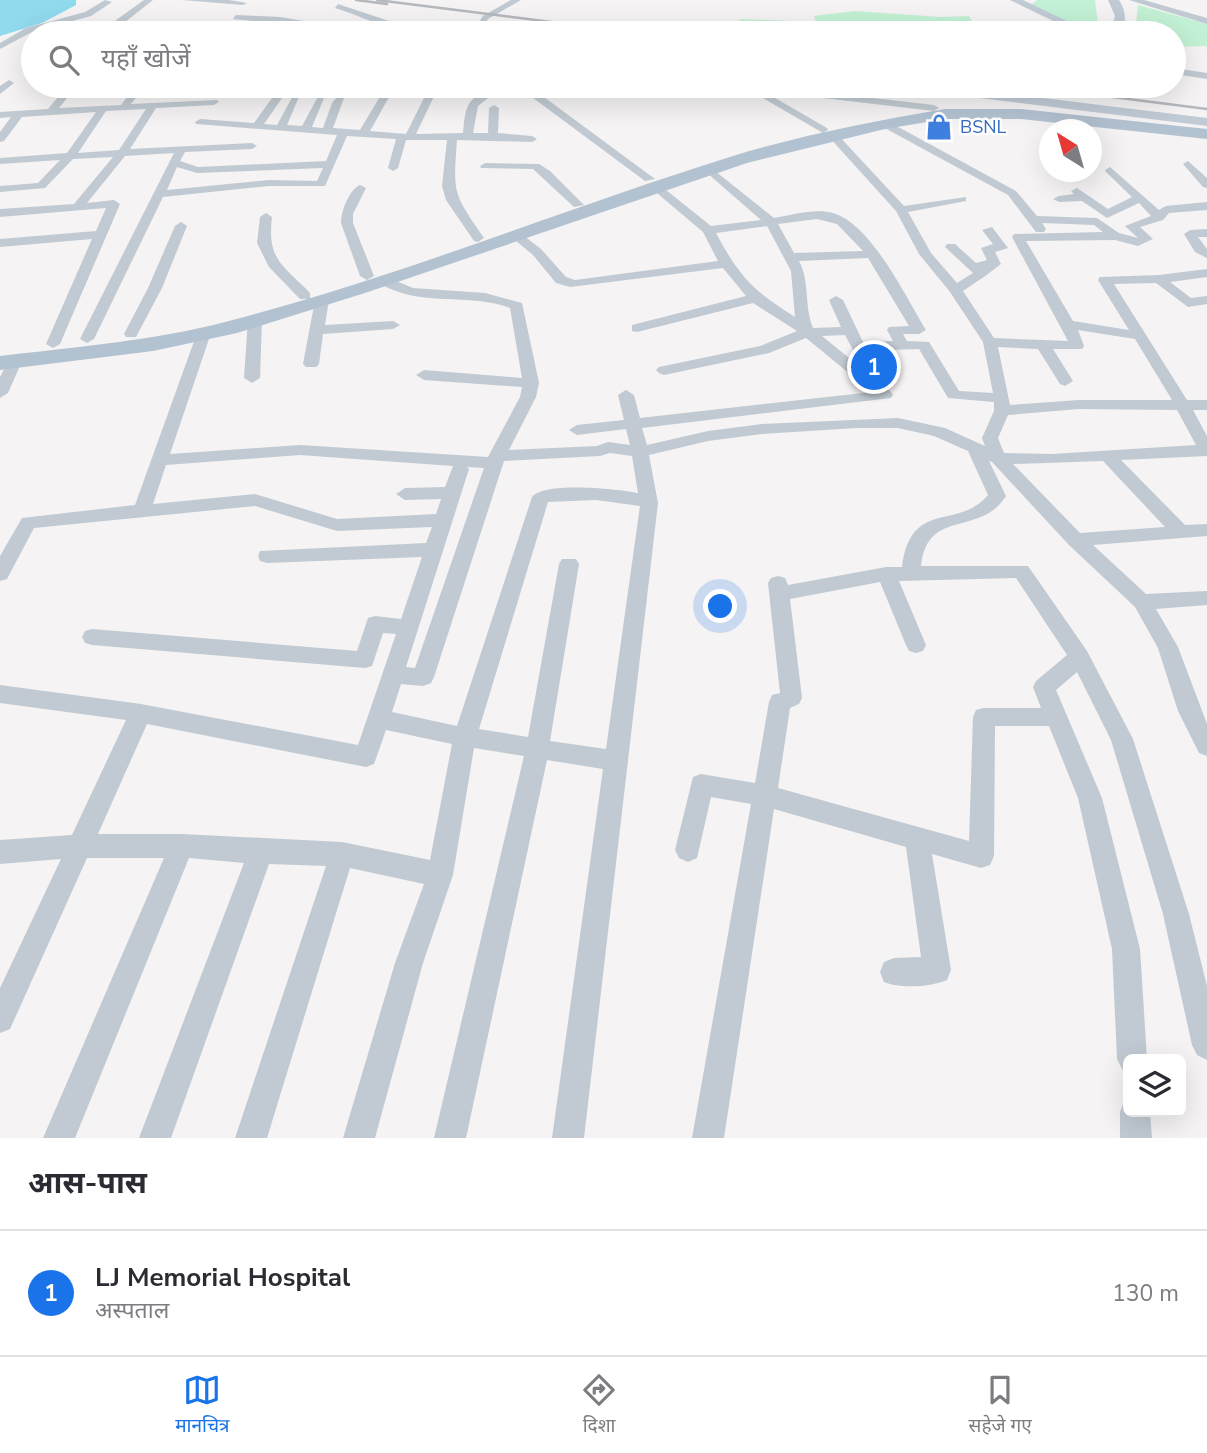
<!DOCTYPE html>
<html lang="hi">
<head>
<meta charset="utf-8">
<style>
	body { margin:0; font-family:"Nunito Sans","Noto Sans Devanagari",sans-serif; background:#f2f2f3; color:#2b2b33 }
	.controls { position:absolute; right:21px; bottom:21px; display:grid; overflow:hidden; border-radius:10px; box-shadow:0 7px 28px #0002 }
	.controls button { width:63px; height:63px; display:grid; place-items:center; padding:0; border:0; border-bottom:2px solid #e1e1e2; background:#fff; color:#2b2b33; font:35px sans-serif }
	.compass { position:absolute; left:1039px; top:119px; width:63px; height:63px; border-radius:50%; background:#fff; box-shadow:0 7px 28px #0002; rotate:323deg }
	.you { position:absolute; left:721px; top:607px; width:24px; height:24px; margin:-18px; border:5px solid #fff; border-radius:50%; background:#1a73e8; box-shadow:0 0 0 10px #1a73e833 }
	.badge { display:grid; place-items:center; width:46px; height:46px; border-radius:50%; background:#1a73e8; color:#fff; font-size:23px; font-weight:700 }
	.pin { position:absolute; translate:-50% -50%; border:4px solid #fff; box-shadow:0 2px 7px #0006 }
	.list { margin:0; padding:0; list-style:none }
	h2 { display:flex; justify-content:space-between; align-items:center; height:91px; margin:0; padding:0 28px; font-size:30px }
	h2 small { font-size:23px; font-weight:400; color:#7c7c81 }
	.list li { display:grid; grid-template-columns:46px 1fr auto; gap:21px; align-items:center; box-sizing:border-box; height:126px; padding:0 28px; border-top:2px solid #e1e1e2 }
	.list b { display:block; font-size:26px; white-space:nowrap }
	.list p { margin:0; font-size:23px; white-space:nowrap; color:#7c7c81 }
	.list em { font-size:23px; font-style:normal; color:#7c7c81 }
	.icon { flex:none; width:38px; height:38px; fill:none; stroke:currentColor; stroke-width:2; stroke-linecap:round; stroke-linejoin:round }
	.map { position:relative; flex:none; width:1207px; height:1138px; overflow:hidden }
	.search { position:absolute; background:#fff; box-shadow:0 7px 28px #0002; left:21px; right:21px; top:21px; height:77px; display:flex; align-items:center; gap:18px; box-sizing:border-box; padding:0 24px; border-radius:38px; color:#7c7c81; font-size:26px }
	.sheet { height:217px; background:#fff }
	nav { display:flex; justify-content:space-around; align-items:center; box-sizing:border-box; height:98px; border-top:2px solid #e1e1e2; background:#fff; font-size:19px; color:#7c7c81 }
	nav a { display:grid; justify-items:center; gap:4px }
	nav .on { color:#1a73e8 }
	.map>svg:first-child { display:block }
	.green { fill:#c3f1d5 }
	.water { fill:#90daee }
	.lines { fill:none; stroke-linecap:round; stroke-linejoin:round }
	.minor { fill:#c1cad2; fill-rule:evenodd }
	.tertiary { fill:#c1cad2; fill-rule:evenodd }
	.secondary { fill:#c1cbd6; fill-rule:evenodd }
	.primary { fill:#b3c2d1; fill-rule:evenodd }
	.rail { stroke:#b5b8bd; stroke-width:2.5 }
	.labels { text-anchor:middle; stroke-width:5; stroke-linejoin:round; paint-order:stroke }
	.far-shop-label { font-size:18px; fill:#366cbe; stroke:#fff; text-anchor:start }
</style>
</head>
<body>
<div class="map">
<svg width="1207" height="1138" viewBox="0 0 1207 1138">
	<rect width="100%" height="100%" fill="#f5f3f3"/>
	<path class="green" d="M1037,0H1095L1099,33H1093L1031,5Z
		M1138,5L1207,24V46L1174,47V33H1135Z
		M855,11L940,17L969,16L977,30L964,33H804L728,27L741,19L816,22L814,16Z"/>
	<path class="water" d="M0,0H76V5L42,23L0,36Z"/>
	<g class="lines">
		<path class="minor" d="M105,0L112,2L91,16L32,32L0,49V43L26,28L85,12Z
			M144,0H153L124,23L234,22L238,24L234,26L110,29L112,23Z
			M182,0H229L247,3L243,5Z
			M511,0H521L488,19L480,33H472L483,16Z
			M338,4L425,33C395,34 364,17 335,8Z
			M236,15L280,17L377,33L233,19Z
			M9,80L14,83L0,94V86Z
			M67,86H77L59,108L121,105L135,86H145L131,104L217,100L219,102L214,105L156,108L130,149L252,143L257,146L252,149L185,152L180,161L198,167L326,161L337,135L196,124L195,122L200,119L254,123L277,91L226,90L222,86H287L289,88L264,124L277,125L295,92H301L287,125L302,126L320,93H326L312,127L323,128L332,103L344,88L402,86L429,89L431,86H439L416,134L463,133C464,125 464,112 469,104C478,88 512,86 529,86L655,179L645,181L521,89L488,98L478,106L473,133H488L489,108L494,105L499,108L498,133L532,136L537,139L532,142L457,140C453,195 453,193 484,238L478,242L474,241L446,200L442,186L447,140H406L398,168L393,171L388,168L396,139L347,136L325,186H269L163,197L94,339L87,343L80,339L174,153L125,156L87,203L114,200L120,204L60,344L53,348L46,344L92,239L0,247V239L96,231L106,208L0,217V209L74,204L113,157L73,159L45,188L0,192V186L38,183L60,160L0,164V158L67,153L96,112L22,117L4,141L0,142V132L11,117L0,118V112L48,109ZM355,90H384L360,130L333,128L344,98ZM393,90L426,94L406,134L370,131ZM146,109L119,150L78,153L106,111ZM177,167L197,173L323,168L317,181L269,180L167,190Z
			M742,86H769L934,105L939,108L934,111L763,91L827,128L828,130L823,133Z
			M881,122H889L1016,191L1037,216L1097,218L1119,233L1138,238L1125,226L1151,216L1139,203L1107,218L1082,201L1059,202L1053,199L1059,196L1074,194L1071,191L1077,188L1108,209L1132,197L1106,172L1105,170L1110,167L1159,210L1166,206L1207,202V210L1169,213L1163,220L1140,227L1153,239L1138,246L1115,240L1026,241L1073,321L1129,330L1098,280L1100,277L1159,275L1207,269V277L1170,282L1191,298L1207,296V304L1188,307L1156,283L1114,284L1187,400H1207V410H1193L1207,436V456L1121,460L1185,525L1207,524V536L1093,545L1146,594L1207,591V605L1156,609L1178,647L1207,724V756L1199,753L1178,711L1158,648L1135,607L1069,545L992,462L989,461L1006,496C979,538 928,507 921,566H1028L1087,651L1133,739L1189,914L1207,986V1060L1197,1055L1192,1045L1163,914L1111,740L1077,672L1056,690L1102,798L1140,949L1147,1059H1128V1072L1122,1069L1117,1059L1112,949L1078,798L1049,726H995L994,856L990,865L981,868L932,854L951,970L947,980C930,987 901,989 884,982L880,972L884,962L894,958L921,957L906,847L774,809L724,1138H692L751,804L711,797L697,858L688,862L679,858L675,850L693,777L701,774L755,783L769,702L772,695L780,693L768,583L771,578L778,576L785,578L788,585L886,567H902C911,498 958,531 988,495L968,451L934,436L898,428H856L762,434L708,441L649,455L658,503L584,1138H552L603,769L547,760L466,1138H434L524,756L474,748L453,875L423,963L375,1138H343L395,963L424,884L350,868L267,1138H235L326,866L269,864L171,1138H139L244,863L189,858L75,1138H43L164,858H87L10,1029L0,1033V988L61,859L0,864V840L72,835L126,720L0,703V685L141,704L358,745L396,634L383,633L372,666L365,668L92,645L85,643L82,637L85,631L92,629L357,651L368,618L375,616L401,619L422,557L267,563L260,561L258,556L260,551L426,543L432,527L337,531L255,506L34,528L7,579L0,581V556L22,518L135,505L197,333L204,329L211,333L170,454L300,445L488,457L520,397L522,387L424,380L416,375L424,370L522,378L510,308C468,292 419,308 379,283V277L384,276L413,288L485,293L522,303L539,383L536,397L509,450L597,446L608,442L630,445L626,429L577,435L569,430L577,425L624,420L618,395L626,390L634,395L640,418L872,392L806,338L769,353L664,375L659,373L656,370L659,367L760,346L797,331L753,303L637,332L632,331V325L746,296L723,268L570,287L556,283L533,255L509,235L515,231L519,232L541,249L566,277L575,280L718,261L703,232L651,188L661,186L711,226L761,220L706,172V168L710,167L774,218C792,215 815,208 833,213C872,225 905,296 926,330L919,334H903L907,341L929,342L959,391L993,393L983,342L950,292L919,254L896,211L828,136L837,134L904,206L966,197V201L908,212L931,253L957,283L973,273L945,247L947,244H955L976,263L987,260L981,248L993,244L982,230L992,227L1008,248L995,252L1001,264C991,272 977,282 963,291L994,338L1068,341L1012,237L1014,234L1103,232L1094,225L1042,223L1046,229L1044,232H1036L1008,195L881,126ZM817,219L837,224L863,251L794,253L778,224ZM767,226L791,271L795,317C753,291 739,276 716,233ZM868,258L909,326L889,327L887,330L893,341L863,342L843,300L836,296L829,300L841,327L813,328C804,306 810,281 799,261ZM1078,330L1135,339L1172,400H1079L1010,405L998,347L1038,349L1060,384L1065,386L1073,381L1053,349H1082L1084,346ZM845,335L853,350L858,351L919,349L948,398L994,402V411L982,438L985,446L945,428L898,418L762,424L708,431L647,445L642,428L891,398L893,395L891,392L822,336ZM1079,409L1177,410L1196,445L1052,454L1004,453L998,438L1008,415ZM610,453L632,456L638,493C619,489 544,481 532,497L457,726L392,712L401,684L423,686L431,683L434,677L504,461L600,456ZM300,455L453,466L445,487L405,488L396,494L405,500L441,499L436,514L337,519L255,494L153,504L166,465ZM1103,461L1165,527L1080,533L1013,464ZM467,467L484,468L415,668L406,667L469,469ZM596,500L640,506L606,749L550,741L579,564L576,559H562L559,564L528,737L479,729L548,502ZM1016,578L1067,655L1036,681L1033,687L1041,708H984L976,710L973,717L969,841L778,788L790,708L799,704L802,698L790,599L880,582L906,645L909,651L916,653L923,651L926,645L899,581ZM147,724L366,767L374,764L386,730L452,744L430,860L342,842L182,834H98Z
			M1188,161L1207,178V188L1203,187L1183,164Z
			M485,163L539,164L550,171L584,205L574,207L533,169L481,168L480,166Z
			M360,185L366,188L353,214V223L374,276L367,280L360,276L341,223C341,211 349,190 360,185Z
			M266,213L272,217C267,260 282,264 310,293V299H300L269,267L257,243L260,217Z
			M181,222L187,226L162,288L136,337H126L124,334L148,288L175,226Z
			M1207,229V237H1198L1207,249V258L1195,252L1184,234L1190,230Z
			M322,296L329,300L325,325L393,321L400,325L393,329L323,334L319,364L316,367H306L303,364L315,300Z
			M255,316L262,320L260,378L252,383L244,378L248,320Z
			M15,357L22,361L8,393L0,398V377L10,358Z
			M1128,1100V1112H1150L1152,1138H1120V1112L1124,1101Z"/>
		<path class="tertiary" d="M1129,0H1144L1207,18V24Z
			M1174,68L1207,73V79L1174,74Z"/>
		<path class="secondary" d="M1010,0H1023L1092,33H1078Z
			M1108,0H1119C1126,11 1127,21 1121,33H1110L1115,16Z
			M908,86H943L1207,118V126L914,90Z"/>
		<path class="primary" d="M945,109H1021L1207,129V139L1021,119H945L885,129L747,163L368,292L237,333L153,351L0,370V356C75,347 152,341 225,322C397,278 563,209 733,156C802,135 874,121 945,109Z"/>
		<path class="rail" d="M356,0L387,4
			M377,0L638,33
			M630,27L675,33
			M1026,86L1207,109"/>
	</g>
	<defs>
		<g id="shop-bare" transform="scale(2.1)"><path d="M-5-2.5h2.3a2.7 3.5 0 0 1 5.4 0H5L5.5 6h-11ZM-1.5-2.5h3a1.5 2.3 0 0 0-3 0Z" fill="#3f7fe0" stroke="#fff" stroke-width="2.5" paint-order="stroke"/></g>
	</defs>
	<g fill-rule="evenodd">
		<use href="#shop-bare" x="939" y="127"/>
	</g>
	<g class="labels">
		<g class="far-shop-label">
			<text x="960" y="133">BSNL</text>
		</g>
	</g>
</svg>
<div class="controls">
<button><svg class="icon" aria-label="layers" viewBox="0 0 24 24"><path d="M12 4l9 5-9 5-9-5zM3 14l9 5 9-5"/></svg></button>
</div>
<svg class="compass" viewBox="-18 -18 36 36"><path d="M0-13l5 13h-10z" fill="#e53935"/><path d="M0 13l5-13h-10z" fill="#7c7c81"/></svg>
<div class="you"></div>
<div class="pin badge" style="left:874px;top:367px">1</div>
<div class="search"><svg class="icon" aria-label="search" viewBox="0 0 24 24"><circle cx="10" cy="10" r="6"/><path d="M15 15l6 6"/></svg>यहाँ खोजें</div>
</div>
<section class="sheet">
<h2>आस-पास<small></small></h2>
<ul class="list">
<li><span class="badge">1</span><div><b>LJ Memorial Hospital</b><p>अस्पताल</p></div><em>130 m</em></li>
</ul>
</section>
<nav>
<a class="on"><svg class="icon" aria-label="map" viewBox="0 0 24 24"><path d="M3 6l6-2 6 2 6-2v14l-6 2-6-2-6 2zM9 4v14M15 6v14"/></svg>मानचित्र</a>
<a><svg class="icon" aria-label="directions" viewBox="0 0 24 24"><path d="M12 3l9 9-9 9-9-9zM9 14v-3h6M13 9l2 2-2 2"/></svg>दिशा</a>
<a><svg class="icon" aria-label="saved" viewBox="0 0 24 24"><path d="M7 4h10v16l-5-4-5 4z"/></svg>सहेजे गए</a>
</nav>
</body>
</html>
